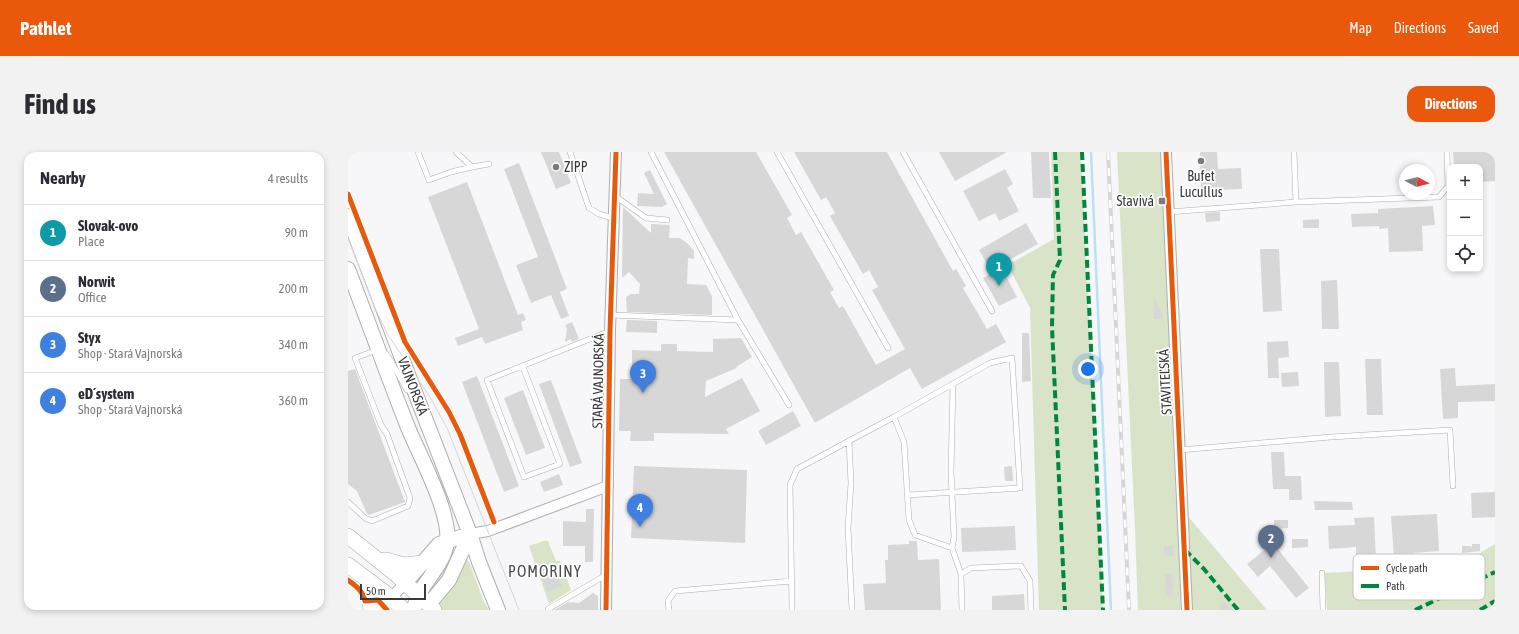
<!DOCTYPE html>
<html lang="en">
<head>
<meta charset="utf-8">
<style>
	body { margin:0; font-family:"Asap Condensed",sans-serif; background:#f2f2f3; color:#2b2b33 }
	.controls { position:absolute; right:12px; top:12px; display:grid; overflow:hidden; border-radius:8px; box-shadow:0 2px 6px #0003 }
	.controls button { width:36px; height:36px; display:grid; place-items:center; padding:0; border:0; border-bottom:1px solid #e1e1e2; background:#fff; color:#2b2b33; font:20px sans-serif }
	.compass { position:absolute; left:1051px; top:12px; width:36px; height:36px; border-radius:50%; background:#fff; box-shadow:0 2px 6px #0003; rotate:97deg }
	.scale { position:absolute; left:12px; bottom:10px; width:66px; box-sizing:border-box; padding-left:4px; border:2px solid #39383a; border-top:0; font-size:11px; line-height:14px; white-space:nowrap; color:#39383a; -webkit-text-stroke:3px #fff; paint-order:stroke }
	.you { position:absolute; left:740px; top:217px; width:14px; height:14px; margin:-10px; border:3px solid #fff; border-radius:50%; background:#1a73e8; box-shadow:0 0 0 6px #1a73e833 }
	.badge { display:grid; place-items:center; width:26px; height:26px; border-radius:50%; background:#ea580c; color:#fff; font-size:13px; font-weight:700 }
	.pin { position:absolute; translate:-50% -33px; filter:drop-shadow(0 1px 2px #0008) }
	.pin::after { content:''; position:absolute; top:21px; width:14px; height:12px; background:inherit; clip-path:polygon(0 0,100% 0,50% 100%) }
	.list { margin:0; padding:0; list-style:none }
	h2 { display:flex; justify-content:space-between; align-items:center; height:52px; margin:0; padding:0 16px; font-size:17px }
	h2 small { font-size:13px; font-weight:400; color:#7c7c81 }
	.list li { display:grid; grid-template-columns:26px 1fr auto; gap:12px; align-items:center; box-sizing:border-box; height:56px; padding:0 16px; border-top:1px solid #e1e1e2 }
	.list b { display:block; font-size:15px; white-space:nowrap }
	.list p { margin:0; font-size:13px; white-space:nowrap; color:#7c7c81 }
	.list em { font-size:13px; font-style:normal; color:#7c7c81 }
	.icon { flex:none; width:22px; height:22px; fill:none; stroke:currentColor; stroke-width:2; stroke-linecap:round; stroke-linejoin:round }
	.map { position:relative; flex:none; width:1147px; height:458px; overflow:hidden; border-radius:12px }
	header { display:flex; align-items:center; gap:24px; box-sizing:border-box; height:56px; padding:0 20px; background:#ea580c; color:#fff }
	header strong { font-size:19px }
	nav { display:flex; gap:22px; margin-inline-start:auto; font-size:14px }
	.intro { display:flex; align-items:center; justify-content:space-between; box-sizing:border-box; height:96px; padding:0 24px }
	h1 { margin:0; font-size:28px }
	.button { padding:10px 18px; border-radius:12px; background:#ea580c; color:#fff; font-size:14px; font-weight:700 }
	main { display:flex; gap:24px; padding:0 24px }
	aside { flex:1; background:#fff; border-radius:12px; box-shadow:0 2px 6px #0003 }
	.map>svg:first-child { display:block }
	.green { fill:#d9e3c8 }
	.lines { fill:none; stroke-linecap:round; stroke-linejoin:round }
	.stream { stroke:#b9e1f7; stroke-width:2.5 }
	.building { fill:#d8d7d8 }
	.service-casing { stroke:#aeadaf; stroke-width:6 }
	.minor-casing { stroke:#aeadaf; stroke-width:12 }
	.secondary-casing { stroke:#aeadaf; stroke-width:16 }
	.primary-casing { stroke:#aeadaf; stroke-width:16 }
	.service { stroke:#fefefe; stroke-width:5 }
	.minor { stroke:#fefefe; stroke-width:10 }
	.secondary { stroke:#fefefe; stroke-width:14 }
	.primary { stroke:#fefefe; stroke-width:15 }
	.tram { stroke:#d6d6d6; stroke-width:1 }
	.rail-casing { stroke:#d6d6d6; stroke-width:4 }
	.rail { stroke:#fff; stroke-width:2.5; stroke-dasharray:8; stroke-linecap:butt }
	.quiet { stroke:#00873e; stroke-width:4; stroke-dasharray:8 4; stroke-linecap:butt }
	.cycleway-casing { stroke:#fff; stroke-width:8 }
	.cycleway { stroke:#e8590c; stroke-width:5 }
	.poi-dot { fill:#7c7a7d; stroke:#fff; stroke-width:1.5 }
	.labels { text-anchor:middle; stroke-width:3.5; stroke-linejoin:round; paint-order:stroke }
	.poi-label { font-size:14px; fill:#39383a; stroke:#fff; text-anchor:start }
	.street-label { font-size:14px; fill:#39383a; stroke:#fff }
	.quarter-label { font-size:16px; letter-spacing:1px; fill:#4c4b4e; stroke:#fff }
	.key { fill:#fff; stroke:#c4c3c4; stroke-width:1 }
	.key-label { font-size:11px; fill:#39383a }
</style>
</head>
<body>
<header>
<strong>Pathlet</strong>
<nav><a>Map</a><a>Directions</a><a>Saved</a></nav>
</header>
<div class="intro"><h1>Find us</h1><a class="button">Directions</a></div>
<main>
<aside>
<h2>Nearby<small>4 results</small></h2>
<ul class="list">
<li><span class="badge" style="background:#0f9aa8">1</span><div><b>Slovak-ovo</b><p>Place</p></div><em>90 m</em></li>
<li><span class="badge" style="background:#5c6f8a">2</span><div><b>Norwit</b><p>Office</p></div><em>200 m</em></li>
<li><span class="badge" style="background:#3f7fe0">3</span><div><b>Styx</b><p>Shop · Stará Vajnorská</p></div><em>340 m</em></li>
<li><span class="badge" style="background:#3f7fe0">4</span><div><b>eD´system</b><p>Shop · Stará Vajnorská</p></div><em>360 m</em></li>
</ul>
</aside>
<div class="map">
<svg width="1147" height="458" viewBox="0 0 1147 458">
	<rect width="100%" height="100%" fill="#f7f6f9"/>
	<path class="green" d="M703,0H733L755,458H691L682,156L660,113L706,87Z
		M769,0H813L828,350L919,458H790L787,377Z
		M196,389H200L208,409H212L223,438L201,452L181,394Z
		M1147,392V458H979L977,421L1110,414Z
		M105,400H107L101,418L81,446L77,443L100,404Z
		M116,405L121,410L136,450L141,458H93L88,453Z"/>
	<g class="lines">
		<path class="stream" d="M743,0L763,458"/>
	</g>
	<path class="building" d="M193,0H211L223,31L208,37Z
		M316,0H408L444,63L439,66L448,83L453,80L486,138L482,140L491,156L495,154L528,213L557,197L524,138L530,135L521,118L515,122L482,64L487,61L478,45L473,48L446,0H539L605,119L608,117L618,134L615,136L639,177L648,172L658,190L574,237L562,216L467,271Z
		M591,0H659L607,29Z
		M683,0H701L703,46H685Z
		M852,0H869L870,17L893,16L894,37L870,38V46H853Z
		M1105,0H1147V29L1132,30V15H1106Z
		M171,11L219,137L212,140L221,164L213,167L203,143L183,151L168,113L190,105L156,17Z
		M657,17L665,32L659,36L671,59L651,69L647,61L631,69L615,39Z
		M302,18L319,52L314,55L289,54L290,41L306,42L296,21Z
		M119,30L170,163L175,161L178,168L173,170L175,178L137,192L134,185L110,194L107,186L131,177L80,45Z
		M1085,54L1087,73L1074,74L1075,99L1041,100L1040,76L1031,77V74L1004,75L1003,62L1030,61V57Z
		M275,55L303,81V72L322,73L321,86H332L340,92L346,99V107L340,106L339,132L358,133L364,144V163L279,160L278,145L283,142H291L292,132L281,120L274,126Z
		M872,60V69L858,70L857,61Z
		M971,67V76H955V68Z
		M678,71L690,92L652,113L669,145L651,154L635,126L644,121L631,98Z
		M912,97H931L934,159L915,160Z
		M989,128L991,177H974L973,129Z
		M806,146L814,161L815,167H806Z
		M279,168L309,169V181L278,180Z
		M224,170L231,187L224,190L223,187L217,190L219,177L217,173Z
		M674,181H681L683,229L674,230Z
		M393,186L404,205L388,215L389,216L358,229L357,245L394,226L412,259L378,277L381,282L306,281V289H282L283,279H271L272,227H284V198L313,199V192H329V199L365,200V187Z
		M940,189L941,205L930,206L931,226H920L919,190Z
		M1017,207H1033L1035,263H1019Z
		M976,210H991L993,264L977,265Z
		M1107,216L1108,234L1147,232V249L1110,250V266L1095,267L1092,217Z
		M7,217L57,350L21,363L19,362L9,339L0,332V219Z
		M950,220L951,234L934,235L933,221Z
		M129,224L171,334L156,340L114,230Z
		M203,228L234,311L222,315L191,232Z
		M175,238L197,296L178,303L156,246Z
		M445,259L453,274L418,293L410,279Z
		M923,300H936L937,324H953L954,348H941V337H925Z
		M286,314L399,318L397,391L283,386Z
		M664,314L665,329H657L656,315Z
		M211,322L215,333L196,340L192,330Z
		M1147,340V365L1124,366L1123,341Z
		M966,349L1004,350L1005,358H967Z
		M238,357H246L245,410H237V394H215V369L238,370Z
		M1089,362L1091,399L1065,401V405L1046,406L1043,364Z
		M1026,365L1028,407L1008,408V395L981,397L980,374L1007,373L1006,366Z
		M926,368H940V376L926,377Z
		M667,374L668,398L614,400L613,376Z
		M944,387H960V395L944,396Z
		M561,389H569L570,408L591,407L593,458H517L515,432L538,431L537,408H540V393L561,392Z
		M925,391L961,436L948,446L922,414L910,425L899,412Z
		M1124,392H1132V399L1114,401V394H1123L1124,396Z
		M816,394H825L826,403L816,404Z
		M208,418L214,434L199,440L193,423Z
		M824,421L826,435H824L825,443L818,444L817,422Z
		M245,441L250,444V458H206L220,450L231,451Z
		M676,442L677,458H644V444Z
		M877,449L885,458H874L871,454Z"/>
	<g class="lines">
		<g class="service-casing">
			<path id="service" d="M70,0L81,28L103,20L124,15
				M108,0L124,15L141,12
				M222,0L241,56L251,62L265,66
				M303,0L390,168L441,253
				M429,0L540,196
				M555,0L644,159
				M946,0L948,50
				M267,44L298,66L319,68
				M821,60L948,50L1091,45L1100,34L1099,0
				M263,163L390,168
				M38,202L43,209L59,238
				M175,215L212,312L176,325L139,228L262,179
				M546,265L642,211L664,206L672,336L560,343
				M832,298L983,285L1102,278L1105,334
				M0,350L17,366L24,369L60,354L62,346L39,282L33,273L7,206L29,198
				M604,396L606,385L603,320L605,232
				M974,421L975,458
				M613,422L623,416L673,414L682,429L683,458
				M200,458V457L258,423
				M321,458L320,449L327,439L444,429
				M444,458L442,333L449,317L501,289
				M504,458L500,376L503,331L501,289L546,265L556,290L561,368L567,383L604,396L613,422L614,458"/>
		</g>
		<g class="minor-casing">
			<path id="minor" d="M818,0L839,458
				M122,382L140,379L260,334
				M32,458L57,431
				M258,458L262,179L268,0"/>
		</g>
		<g class="secondary-casing">
			<path id="secondary" d="M0,64L58,217L122,382L131,410L150,458
				M0,117C20,169 39,222 59,273C71,303 103,360 99,390C96,416 69,433 66,458
				M57,431L91,392L122,382
				M81,452L101,428L122,382"/>
		</g>
		<g class="primary-casing">
			<path id="primary" d="M0,384L50,424L86,458
				M32,409L38,408L56,413L75,411
				M0,413L36,440L56,458
				M20,428L23,458"/>
		</g>
		<use href="#service" class="service"/>
		<use href="#minor" class="minor"/>
		<use href="#secondary" class="secondary"/>
		<use href="#primary" class="primary"/>
		<path class="tram" d="M0,86L27,156L40,183L82,245L99,276L171,458"/>
		<g class="rail-casing">
			<path id="rail" d="M760,0L781,458"/>
		</g>
		<use href="#rail" class="rail"/>
		<path class="quiet" d="M707,0L712,108L705,123L704,175L717,458
			M734,0L755,458
			M837,398L856,417L890,458
			M1067,458L1147,420
			M1132,458L1147,449"/>
		<g class="cycleway-casing">
			<path id="cycleway" d="M818,0L839,458
				M0,42L57,190L101,260L112,282L146,370
				M0,428C8,434 15,439 17,449L30,448L39,458
				M258,458L262,179L268,0"/>
		</g>
		<use href="#cycleway" class="cycleway"/>
	</g>
	<g class="poi-dot">
		<circle cx="853" cy="9" r="4"/>
		<circle cx="208" cy="15" r="4"/>
		<rect x="810" y="45" width="8" height="8" rx="2"/>
	</g>
	<g class="labels">
		<g class="poi-label">
			<text x="216" y="20">ZIPP</text>
			<text x="853" y="29" text-anchor="middle">Bufet<tspan x="853" dy="16">Lucullus</tspan></text>
			<text x="806" y="54" text-anchor="end">Stavivá</text>
		</g>
		<g class="street-label">
			<text transform="translate(250 229) rotate(-89)" y="5">STARÁ VAJNORSKÁ</text>
			<text transform="translate(817 230) rotate(-93)" y="5">STAVITEĽSKÁ</text>
			<text transform="translate(65 234) rotate(69)" y="5">VAJNORSKÁ</text>
		</g>
		<g class="quarter-label">
			<text x="197" y="425">POMORINY</text>
		</g>
	</g>
	<rect x="1005" y="402" width="132" height="46" rx="6" class="key"/>
	<rect x="1013" y="414" width="18" height="4" fill="#e8590c"/>
	<rect x="1013" y="432" width="18" height="4" fill="#00873e"/>
	<g class="key-label">
		<text x="1038" y="420">Cycle path</text>
		<text x="1038" y="438">Path</text>
	</g>
</svg>
<div class="controls">
<button>+</button>
<button>−</button>
<button><svg class="icon" aria-label="locate" viewBox="0 0 24 24"><circle cx="12" cy="12" r="6"/><path d="M12 2v4M12 18v4M2 12h4M18 12h4"/></svg></button>
</div>
<svg class="compass" viewBox="-18 -18 36 36"><path d="M0-13l5 13h-10z" fill="#e53935"/><path d="M0 13l5-13h-10z" fill="#7c7c81"/></svg>
<div class="scale">50 m</div>
<div class="you"></div>
<div class="pin badge" style="left:651px;top:134px;background:#0f9aa8">1</div>
<div class="pin badge" style="left:923px;top:406px;background:#5c6f8a">2</div>
<div class="pin badge" style="left:295px;top:241px;background:#3f7fe0">3</div>
<div class="pin badge" style="left:292px;top:375px;background:#3f7fe0">4</div>
</div>
</main>
</body>
</html>
